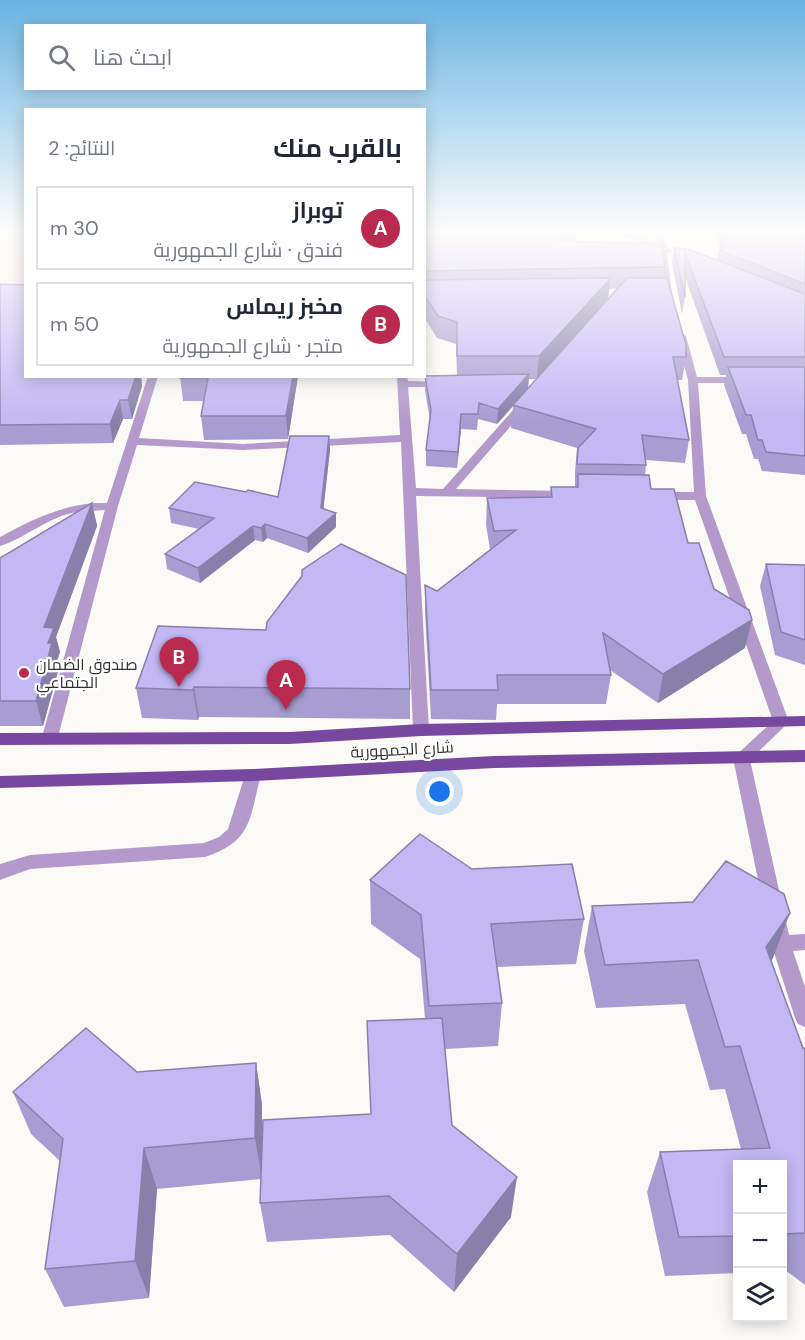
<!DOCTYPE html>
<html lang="ar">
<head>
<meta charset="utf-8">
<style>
	body { margin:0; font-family:"DM Sans",Cairo,sans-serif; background:#f6f6f7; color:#1f2937; direction:rtl }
	.controls { position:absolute; right:18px; bottom:18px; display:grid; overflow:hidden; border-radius:0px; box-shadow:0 3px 15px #0003 }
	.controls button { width:54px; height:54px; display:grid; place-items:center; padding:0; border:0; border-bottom:2px solid #e0e1e3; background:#fff; color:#1f2937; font:30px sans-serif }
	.you { position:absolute; left:440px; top:792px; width:21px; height:21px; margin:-15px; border:4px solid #fff; border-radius:50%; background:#1a73e8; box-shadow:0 0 0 9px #1a73e833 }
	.badge { display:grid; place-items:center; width:39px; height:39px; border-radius:50%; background:#ba294e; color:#fff; font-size:20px; font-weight:700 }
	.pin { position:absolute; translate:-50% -50px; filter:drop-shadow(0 2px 3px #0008) }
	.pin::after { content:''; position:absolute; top:32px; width:21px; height:18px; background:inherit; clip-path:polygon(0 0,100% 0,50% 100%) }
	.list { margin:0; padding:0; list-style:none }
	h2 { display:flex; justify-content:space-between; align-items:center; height:78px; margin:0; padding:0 24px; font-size:26px }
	h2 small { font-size:20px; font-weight:400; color:#747a83 }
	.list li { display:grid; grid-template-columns:39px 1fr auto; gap:18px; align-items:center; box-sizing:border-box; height:84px; margin:0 12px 12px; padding:0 12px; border:2px solid #e0e1e3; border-radius:0px }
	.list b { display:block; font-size:22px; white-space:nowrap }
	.list p { margin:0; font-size:20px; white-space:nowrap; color:#747a83 }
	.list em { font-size:20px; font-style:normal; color:#747a83 }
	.icon { flex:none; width:33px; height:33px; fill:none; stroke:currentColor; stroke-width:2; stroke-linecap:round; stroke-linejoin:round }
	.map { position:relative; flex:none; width:805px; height:1340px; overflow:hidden; direction:ltr }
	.search { position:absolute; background:#fff; box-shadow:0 3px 15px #0003; left:24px; top:24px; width:402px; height:66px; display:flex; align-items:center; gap:15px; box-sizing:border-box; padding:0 21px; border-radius:0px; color:#747a83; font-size:22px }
	.panel { position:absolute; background:#fff; box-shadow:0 3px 15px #0003; left:24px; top:108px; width:402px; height:270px; border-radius:0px; direction:rtl }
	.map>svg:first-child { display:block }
	.education { fill:#fdeceb }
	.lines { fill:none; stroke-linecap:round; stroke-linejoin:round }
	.service { fill:#b49acc; fill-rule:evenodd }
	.minor { fill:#b49acc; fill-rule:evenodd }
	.primary { fill:#7847a0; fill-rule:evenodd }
	.wall { fill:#a89dd2; fill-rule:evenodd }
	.shaded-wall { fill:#8880ab }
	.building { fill:#c3b7f4; stroke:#8880ab; stroke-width:1.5 }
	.poi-dot { fill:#ba294e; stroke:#fff; stroke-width:2 }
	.labels { text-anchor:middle; stroke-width:4.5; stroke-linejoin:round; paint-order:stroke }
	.poi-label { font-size:16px; fill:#31312f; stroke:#fff; text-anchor:start }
	.street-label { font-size:16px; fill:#31312f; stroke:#fff }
</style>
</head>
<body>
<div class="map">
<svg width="805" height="1340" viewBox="0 0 805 1340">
	<rect width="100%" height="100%" fill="#fcfaf6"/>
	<path class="education" d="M0,237H25L26,376L0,381Z"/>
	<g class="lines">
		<path class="service" d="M95,503H112L118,506C110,512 84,510 72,513C45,519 24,539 0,546V537C31,520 60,506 95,503Z"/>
		<path class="minor" d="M618,233H630L657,244L656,233H664L667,248L671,251L667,253L673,300L665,298L658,251Z
			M681,333L686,336L697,377H744L749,380L744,383H698L706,496L789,722L750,760L789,935L805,934V950L793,951L805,987V1027L798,1024L795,1018L771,943L733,758L773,721L695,500H656L650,496L656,492H694L688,380L676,336Z
			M148,376H158L139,438L243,444L400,435L397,376H407L408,381L449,382L450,384L445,387H408L416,488L443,489L522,400H530V404L456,489L569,491L575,495L573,498L416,496L429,730L427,734H415L413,730L401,442L243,450L137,445L118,506L58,737L56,741H44L42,737L106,506Z
			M253,769L259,771L261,775C249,819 253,841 205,857L30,869L0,880V864L30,855L204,843L219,837L228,829L245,775L247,771Z"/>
		<path class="primary" d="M805,716V726L421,736L290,744L0,745V733L290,732L421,724Z
			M805,750V762L494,768L253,781L0,788V776L253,769L494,756Z"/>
	</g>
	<path class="wall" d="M424,233L576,241L665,267L663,278L686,357L682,380H677L689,440L685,463L646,460V465L645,475L651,489L688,543L745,648L658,703L610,670L611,675L606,704H497L496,720L431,719L425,613V585L437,591L490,549L486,525L487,498L550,497L551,487H575V472L577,448L511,428L513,406L497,424L478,419L477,430L461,429L457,468L426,466V450L430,420L425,391V376L457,375L456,344L437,338L424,317ZM617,288L608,298L609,289ZM529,379H537L528,388Z
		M716,233H805V475L762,471L758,459H754L746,434H742L724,385L726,375H720L685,277V297L682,314L672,264L674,248L717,260L719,250Z
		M0,284L26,376H141L142,386L132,419H123L113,443L0,445Z
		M180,376H298L288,439L204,440L201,416L204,401H183Z
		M329,436L330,450L323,509L336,513V527L308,553L267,538L263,542L255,540L200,583L167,569L165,554L199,529L171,523L169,508L246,492L278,497Z
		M92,503L97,526L56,637L60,652L57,661L59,668L43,726H0V558Z
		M766,564L805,565V665L775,655L760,586Z
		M158,626L410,689V719L199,717L198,720L142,718L136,688Z
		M472,869L584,919L576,964L497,967L502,1003L498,1046L445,1049L452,1125L511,1217L454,1292L390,1235L267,1242L260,1203L261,1179L157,1189L149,1298L64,1307L45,1269L60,1161L31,1134L13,1092L137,1072L256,1063L262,1105V1138L371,1114L425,1019L420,959L371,924L370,880Z
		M592,906L773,958L771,961L803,1048H805V1285L788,1272H783V1164H738V1273L665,1276L647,1192L660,1152L741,1149L725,1089L710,1090L685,1004L596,1008L584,951Z"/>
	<path class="shaded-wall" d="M575,233H577L575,252L557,241Z
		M611,278L608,298L537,379L539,356Z
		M529,374L528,389L497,424L498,409Z
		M136,376H141L142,386L132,419L128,400Z
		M293,376H298L288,439L286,416Z
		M120,400L123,419L113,443L110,424Z
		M461,414V429L457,468L458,452Z
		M329,436L330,450L322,522L321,508Z
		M92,503L97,526L56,637L60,652L57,661L59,668L43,726L36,701L44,627Z
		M336,513V527L308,553L307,538Z
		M265,524L267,538L263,542L261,528Z
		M253,526L255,540L200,583L198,568Z
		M752,620L745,648L658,703L663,674Z
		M194,687L199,717L198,720L193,690Z
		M790,913L773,958L750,991L766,947Z
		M256,1063L262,1105V1179L255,1138Z
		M144,1148L157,1189L149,1298L135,1261Z
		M517,1177L511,1217L454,1292L457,1254Z"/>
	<path class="building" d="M424,233H575L557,241L661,244L665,267L424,271Z
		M721,233H805V284L719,250L724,251Z
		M674,248L688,249L805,294V357H724L685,253V297Z
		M611,278L539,356H457V322L438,316L424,295V280Z
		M627,278H667L686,345V357H673L689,440L642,435L646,465L577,464L578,448L596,429L513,405Z
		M0,284L26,285V376H136L128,400H120L110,424L0,425Z
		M728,367H805V456L766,452L762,440H758L751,415H746Z
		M529,374L498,409L479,403L478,414H461L458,452L426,450L431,410L425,376Z
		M180,376H293L286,416H201L208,378H180Z
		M290,436H329L321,508L336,513L307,538L265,524L261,528L253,526L198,568L165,554L214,518L169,508L195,482L246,492L248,490L278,497Z
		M578,474L649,475L651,489H674L688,543H699L714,589L749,610L752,620L663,674L603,633L611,675H497L498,690H431L425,585L437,591L516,530L494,531L487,498L552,497L551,487H578Z
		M92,503L44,627L54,628L48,643H52L36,701H0V558Z
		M341,544L406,575L410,689L194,687L193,690L136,688L158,626L266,630L267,622L302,576V570Z
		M766,564L805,565V640L781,632Z
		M420,834L472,869L572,864L584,919L491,924L502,1003L429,1006L421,915L370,880Z
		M726,861L784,894L790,913L766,947L803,1048H805V1233L783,1234V1164H738V1236L679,1237L660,1152L770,1148L740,1046L725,1047L698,960L605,965L592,906L693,902Z
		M442,1018L452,1125L517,1177L457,1254L389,1196L260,1203L263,1120L371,1114L367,1021Z
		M86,1028L137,1072L256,1063L255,1138L144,1148L135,1261L45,1269L63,1139L13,1092Z"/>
	<linearGradient id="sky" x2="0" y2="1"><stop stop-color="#69b3e2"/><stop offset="0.55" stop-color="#fefdfb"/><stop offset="1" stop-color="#fefdfb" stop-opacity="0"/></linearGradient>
	<rect width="805" height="421" fill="url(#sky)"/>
	<circle class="poi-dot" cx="24" cy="673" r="6"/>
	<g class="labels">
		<g class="poi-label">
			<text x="36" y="670">صندوق الضمان<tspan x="36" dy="18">الجتماعي</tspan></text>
		</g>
		<g class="street-label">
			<text transform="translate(402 749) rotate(-3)" y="6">شارع الجمهورية</text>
		</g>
	</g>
</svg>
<div class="controls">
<button>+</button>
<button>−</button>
<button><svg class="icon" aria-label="layers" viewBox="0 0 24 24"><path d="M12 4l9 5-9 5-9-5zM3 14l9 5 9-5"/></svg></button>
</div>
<div class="you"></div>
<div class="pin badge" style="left:286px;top:710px">A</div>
<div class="pin badge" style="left:179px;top:687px">B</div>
<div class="search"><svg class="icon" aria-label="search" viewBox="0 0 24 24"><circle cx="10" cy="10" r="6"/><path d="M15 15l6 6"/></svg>ابحث هنا</div>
<section class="panel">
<h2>بالقرب منك<small>النتائج: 2</small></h2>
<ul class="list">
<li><span class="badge">A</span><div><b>توبراز</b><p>فندق · شارع الجمهورية</p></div><em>30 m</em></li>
<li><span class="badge">B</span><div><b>مخبز ريماس</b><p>متجر · شارع الجمهورية</p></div><em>50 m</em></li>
</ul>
</section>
</div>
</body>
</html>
